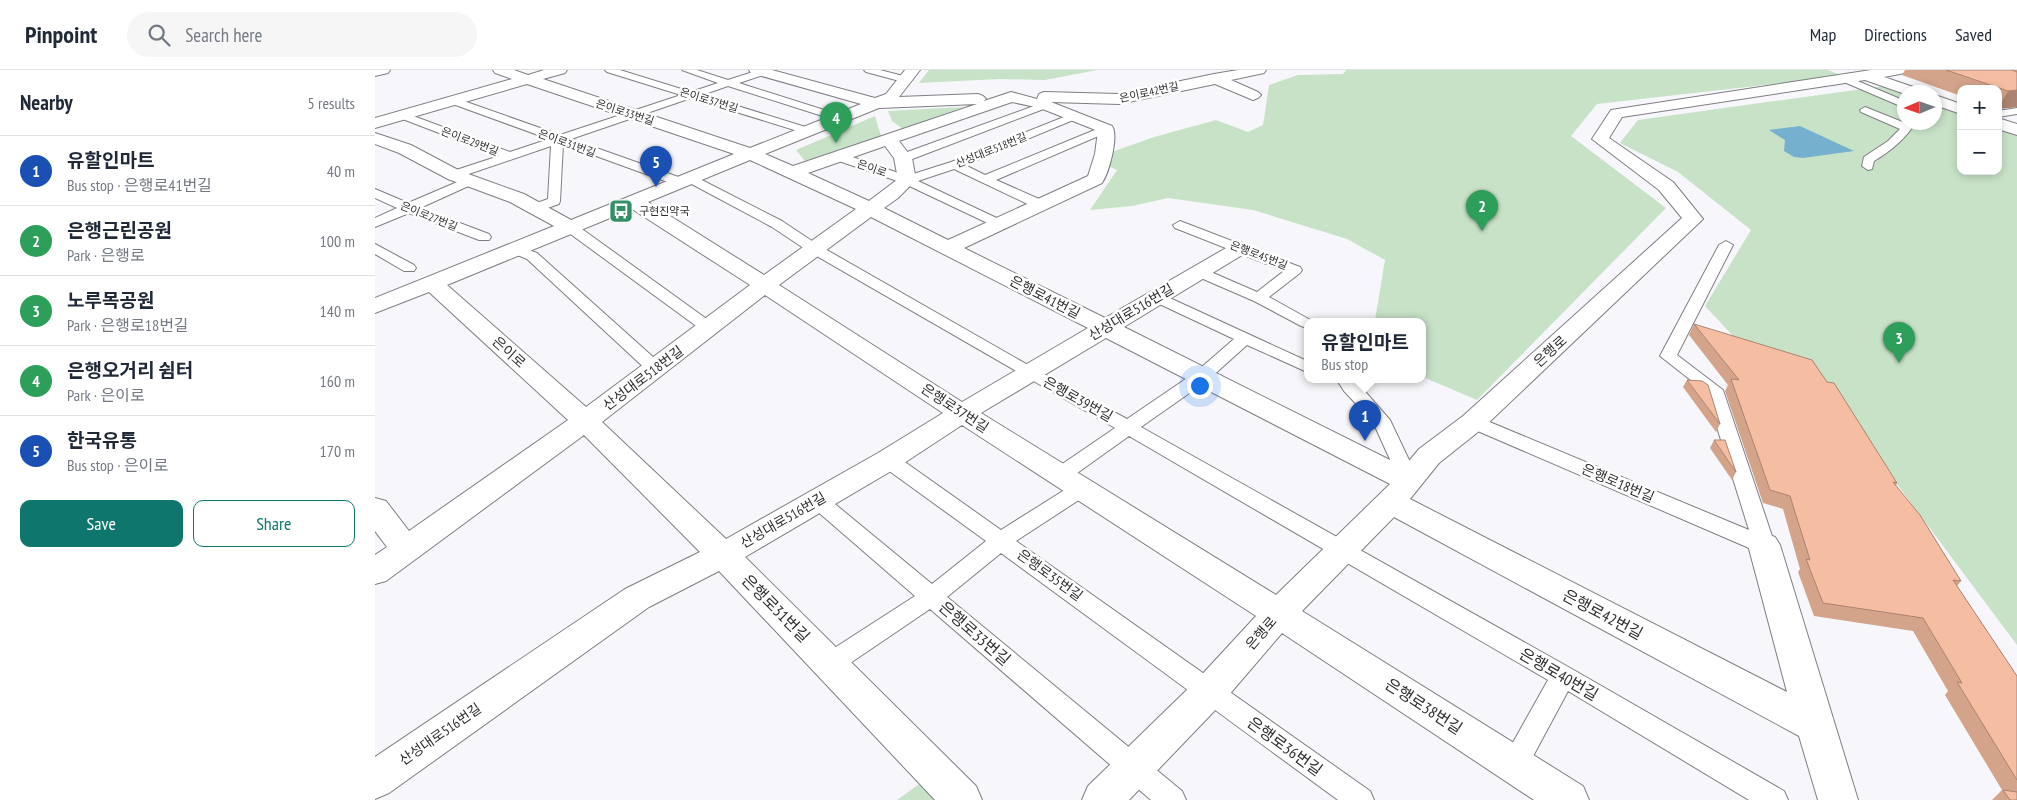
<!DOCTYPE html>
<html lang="en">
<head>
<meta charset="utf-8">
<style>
	body { margin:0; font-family:"PT Sans Narrow","Noto Sans KR",sans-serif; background:#f6f6f7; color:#1f2937 }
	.controls { position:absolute; right:15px; top:15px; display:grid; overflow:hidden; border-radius:10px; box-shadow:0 2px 8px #0003 }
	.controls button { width:45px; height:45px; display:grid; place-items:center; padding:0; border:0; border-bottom:1px solid #e0e1e3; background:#fff; color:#1f2937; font:25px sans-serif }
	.compass { position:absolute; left:1522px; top:15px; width:45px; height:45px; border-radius:50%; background:#fff; box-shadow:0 2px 8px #0003; rotate:268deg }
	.you { position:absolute; left:824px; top:315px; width:18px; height:18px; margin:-12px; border:4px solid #fff; border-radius:50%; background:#1a73e8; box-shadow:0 0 0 8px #1a73e833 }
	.badge { display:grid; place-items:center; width:32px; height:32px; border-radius:50%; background:#0f766e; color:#fff; font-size:16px; font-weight:700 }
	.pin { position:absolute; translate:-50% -41px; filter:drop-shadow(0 1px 2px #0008) }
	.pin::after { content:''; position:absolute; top:26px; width:18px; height:15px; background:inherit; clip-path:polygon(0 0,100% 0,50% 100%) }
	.popup { position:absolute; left:929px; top:248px; width:122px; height:65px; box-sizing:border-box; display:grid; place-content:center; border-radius:10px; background:#fff; filter:drop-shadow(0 1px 4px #0005); font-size:16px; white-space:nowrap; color:#747a83 }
	.popup b { font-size:19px; color:#1f2937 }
	.popup::after { content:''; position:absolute; left:50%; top:100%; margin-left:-10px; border:10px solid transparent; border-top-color:#fff }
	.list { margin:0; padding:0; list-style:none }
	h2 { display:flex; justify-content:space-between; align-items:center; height:65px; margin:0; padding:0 20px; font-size:21px }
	h2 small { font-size:16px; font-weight:400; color:#747a83 }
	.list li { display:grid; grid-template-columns:32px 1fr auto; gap:15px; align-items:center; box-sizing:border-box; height:70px; padding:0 20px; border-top:1px solid #e0e1e3 }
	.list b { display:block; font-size:19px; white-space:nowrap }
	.list p { margin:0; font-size:16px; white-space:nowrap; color:#747a83 }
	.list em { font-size:16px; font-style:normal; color:#747a83 }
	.actions { display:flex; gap:10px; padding:15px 20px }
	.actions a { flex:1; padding:11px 0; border:1px solid #0f766e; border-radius:10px; text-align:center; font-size:18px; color:#0f766e }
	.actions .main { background:#0f766e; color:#fff }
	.icon { flex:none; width:28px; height:28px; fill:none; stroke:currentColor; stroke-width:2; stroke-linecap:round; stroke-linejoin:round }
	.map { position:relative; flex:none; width:1642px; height:730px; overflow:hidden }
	header { display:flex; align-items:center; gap:30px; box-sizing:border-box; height:70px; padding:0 25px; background:#fff; border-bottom:1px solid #e0e1e3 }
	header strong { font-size:24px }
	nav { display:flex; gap:28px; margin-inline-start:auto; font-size:18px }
	.search { width:350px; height:45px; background:#f6f6f7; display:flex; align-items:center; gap:12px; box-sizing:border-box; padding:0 18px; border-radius:28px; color:#747a83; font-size:19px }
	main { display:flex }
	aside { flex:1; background:#fff }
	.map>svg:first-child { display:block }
	.green { fill:#c7e2c7 }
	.water { fill:#76b0cf }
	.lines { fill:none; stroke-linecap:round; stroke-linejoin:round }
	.lane-casing { stroke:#7f7e83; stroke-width:2 }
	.street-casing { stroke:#7f7e83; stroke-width:2 }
	.lane { fill:#fff; fill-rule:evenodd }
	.street { fill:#fff; fill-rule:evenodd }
	.wall { fill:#d3a38a }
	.shaded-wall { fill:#ac8471 }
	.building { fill:#f5bda1; stroke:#ac8471 }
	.labels { text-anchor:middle; stroke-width:5; stroke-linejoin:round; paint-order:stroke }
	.far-street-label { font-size:11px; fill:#2e2e30; stroke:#fff }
	.far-poi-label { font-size:11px; fill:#2e2e30; stroke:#fff; text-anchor:start }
	.street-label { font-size:14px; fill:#2e2e30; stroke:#fff }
	.near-street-label { font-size:16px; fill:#2e2e30; stroke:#fff }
</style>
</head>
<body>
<header>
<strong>Pinpoint</strong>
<div class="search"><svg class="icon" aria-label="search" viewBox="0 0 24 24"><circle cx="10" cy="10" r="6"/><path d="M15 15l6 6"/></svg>Search here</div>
<nav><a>Map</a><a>Directions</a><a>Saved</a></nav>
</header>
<main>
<aside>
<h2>Nearby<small>5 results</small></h2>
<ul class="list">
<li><span class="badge" style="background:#1a4fb4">1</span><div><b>유할인마트</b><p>Bus stop · 은행로41번길</p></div><em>40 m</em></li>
<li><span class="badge" style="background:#2e9e5b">2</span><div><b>은행근린공원</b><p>Park · 은행로</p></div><em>100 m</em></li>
<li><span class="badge" style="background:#2e9e5b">3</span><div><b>노루목공원</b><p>Park · 은행로18번길</p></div><em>140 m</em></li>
<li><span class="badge" style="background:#2e9e5b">4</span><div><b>은행오거리 쉼터</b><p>Park · 은이로</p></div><em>160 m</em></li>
<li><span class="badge" style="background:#1a4fb4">5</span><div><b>한국유통</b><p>Bus stop · 은이로</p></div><em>170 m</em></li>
</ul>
<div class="actions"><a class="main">Save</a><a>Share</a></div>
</aside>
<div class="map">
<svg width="1642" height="730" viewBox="0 0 1642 730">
	<rect width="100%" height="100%" fill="#f7f7fb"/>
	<path class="green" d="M554,0H722L670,10L624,9L544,13Z
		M971,0H1453L1468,6L1222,34L1196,66L1291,138L1102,330L1048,307V252H1003L1000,250L1010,190L972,169L878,140L793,128L757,136L715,140L742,100L717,89L779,67L841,50L873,62L888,55L894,15L923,5L968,4Z
		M1509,16L1529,24L1530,52H1560V35L1586,45V101H1623V59L1642,66V575L1439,303L1374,283L1330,236L1376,160L1303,102L1245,73L1263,50Z
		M588,37L528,59L517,51L513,41Z
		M500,46L506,66L430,91L421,80Z
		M547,712L560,730H522Z"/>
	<path class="water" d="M1425,56L1479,81L1428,88L1419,87L1409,81L1410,70L1394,60Z"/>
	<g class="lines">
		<g class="lane-casing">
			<path id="lane" d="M230,0H245L316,22L343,13L307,0H322L353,10L384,0H392L391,4L364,13L468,46L469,48L464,51L460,50L353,16L327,25L437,59L439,61L433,64L429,63L316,28L196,69L309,109L311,112L309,115H301L188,74L185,131L184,134L161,142L154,138L156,135L173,129L176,76L79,109L73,105L75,102L124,86L25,48L24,46L25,44H33L135,82L174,69L75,33L74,31L75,29H83L185,65L306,25L232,2Z
				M489,0H505L536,8L537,10L532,13L491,2Z
				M1473,7L1530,31V38L1469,12V8Z
				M670,32L674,33L675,35L674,37L532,91H524L522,88L524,85Z
				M1490,37L1530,53L1541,52C1531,68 1516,81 1499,91L1497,99L1493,100L1487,96L1489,87L1513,71L1525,59L1486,42L1485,40Z
				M1642,38V44L1623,47V41Z
				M699,43L703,44L704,46L703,48L590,95L610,105L727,57H735L737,59L735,61L621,110L671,132L673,135L671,138H661L579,99L543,111L628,151L630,154L623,158L528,113L458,89L456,86L462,82L466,83L532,106L576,92Z
				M315,104L407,151L443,175L660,299L752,349L821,302L859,269L776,230L773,227L776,224H786L932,291V302L872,275L833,310L766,357L1197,599L1409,721L1413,730H1374L1193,621L1149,703L1140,706L1131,703L1127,694L1131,685L1173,610L754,366L691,411L684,413L677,411L674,406L677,401L740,358L433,181L397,157L311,111L309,108Z
				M94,107L98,108L100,111L98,114L45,138L114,164L116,167L114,170H104L34,143L0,157V148L22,138L0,128V119L33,133Z
				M805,151L925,197L927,200L925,203L894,227L939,252H932V258L926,256L879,231L819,205L817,202L819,199H829L882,222L909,201L800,158L798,155Z
				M195,153L200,154L340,255L342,258L340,261H328L190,160L188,157Z
				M1351,171L1358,175L1302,285L1348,320L1400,475L1397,481L1389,483L1381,481L1091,356L1089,352L1091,348L1098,346L1105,348L1374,460L1331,322L1285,286L1344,175Z
				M0,174L39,195L41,198L39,201H29L0,184Z
				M140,175L162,183L287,295L290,299L287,303L281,304L275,303L152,189L135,182L133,179L135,176Z
				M962,310H980L1015,350L1044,411L1041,416L1034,418L1027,416L998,352L969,321Z
				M513,384L520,385L626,460L699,414L706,412L713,414L716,419L713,424L641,471L995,721L999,730H963L626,483L572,527L807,721L811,730H776L555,539L465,600L456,603L447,600L444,593L447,586L540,526L435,435L432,430L435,425L442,423L449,425L557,514L611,471L506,395L503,390L506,385Z"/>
		</g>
		<g class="street-casing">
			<path id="street" d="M0,0H15L13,3L0,6Z
				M118,0H139L153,5L169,0H192L190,3L168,9L375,78L486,34L376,3L374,0H397L500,28L511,24L530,0H545L524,27L603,24L608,26L611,29L609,31L636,22L662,29L664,24L669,22L744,24L839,4L863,0H891L889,3L856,10L883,22L886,25L883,28L878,30L840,14L744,34L676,32L737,56C744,66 734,103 727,113L589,178L730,248L858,174L865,172L872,174L875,178L872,182L749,257L1029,397L1044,379L1088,346L1307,148L1284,120L1217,69L1236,40L1496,0H1532L1530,3L1509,7L1544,19L1546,22L1530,24L1490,10L1247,47L1234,68L1298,112L1328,149L1108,358L1064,393L1035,429L1412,622L1373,475L1378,467L1389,463L1400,467L1405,475L1483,730H1443L1424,666L1019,447L927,541L1208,716L1214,730H1159L907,563L847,633L754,730H707L713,716L821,611L881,546L587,355L523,397L370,487L601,716L607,730H560L344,501L274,537L14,723L0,729V687L250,519L325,482L209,365L11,511L0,514V485L12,477L0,461V428L11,431L34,461L193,350L54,222L0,243V228L179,156L135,132L73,109L24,83L0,74V63L36,75L85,101L149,124L196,150L359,84L152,14L0,58V48L137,9L120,3ZM637,32L665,38L723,61L720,84L713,106L573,170L509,138L523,128L541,110L537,88L524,71ZM602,34L418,96L390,84L504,38ZM510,76L519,88L523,109L494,131L433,103ZM375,90L481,139L389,205L273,132ZM257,139L375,215L211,337L72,215ZM496,147L713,258L587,332L404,215ZM390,225L568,343L503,383L351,469L227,352ZM731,268L1015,414L901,525L606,343Z
				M1560,25L1586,34V44L1560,35Z
				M1623,48L1642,54V65L1623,59Z"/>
		</g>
		<use href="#lane" class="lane"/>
		<use href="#street" class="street"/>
	</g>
	<path class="wall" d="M1530,0H1642V37L1623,39V19H1586V26L1527,5Z
		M1319,254L1452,312L1522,413L1521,416L1586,511L1582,516L1642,606V730H1617L1627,720L1570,625L1573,621L1538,561L1439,546L1423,502L1425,499L1408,439L1388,433L1350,321L1353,315L1314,265Z
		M1312,310L1345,354L1341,362L1308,317Z
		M1339,370L1361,402L1357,410L1335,378Z"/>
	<path class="shaded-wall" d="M1642,20V37L1623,39L1633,21Z"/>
	<path class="building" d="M1571,0H1637L1642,2V20L1633,21Z
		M1319,254L1437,290L1452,312L1459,313L1522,413L1518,412L1545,445L1586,511L1578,510L1642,606V710L1582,612L1587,613L1548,548L1448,533L1431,489L1435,490L1415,426L1395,420L1356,309L1364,310Z
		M1312,310L1327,311L1333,315L1345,354Z
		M1339,370H1350L1361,402Z
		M1628,720L1642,722V730H1635Z"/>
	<defs>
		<g id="bus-square" transform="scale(1.25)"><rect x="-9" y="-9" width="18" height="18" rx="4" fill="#338f66" stroke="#fff"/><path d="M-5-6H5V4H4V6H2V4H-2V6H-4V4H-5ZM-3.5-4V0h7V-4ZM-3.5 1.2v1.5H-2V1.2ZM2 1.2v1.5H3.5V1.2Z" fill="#fff"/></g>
	</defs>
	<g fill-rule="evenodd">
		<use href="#bus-square" x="246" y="141"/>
	</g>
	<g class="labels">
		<g class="far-street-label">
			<text transform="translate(774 22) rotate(-12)" y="4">은이로42번길</text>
			<text transform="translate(334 30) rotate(17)" y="4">은이로37번길</text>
			<text transform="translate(250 42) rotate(18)" y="4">은이로33번길</text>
			<text transform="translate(95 71) rotate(21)" y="4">은이로29번길</text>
			<text transform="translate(192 73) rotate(20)" y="4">은이로31번길</text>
			<text transform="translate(616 80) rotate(-22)" y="4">산성대로518번길</text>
			<text transform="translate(497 98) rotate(19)" y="4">은이로</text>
			<text transform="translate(54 146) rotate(22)" y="4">은이로27번길</text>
			<text transform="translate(884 185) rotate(21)" y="4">은행로45번길</text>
		</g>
		<g class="far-poi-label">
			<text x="264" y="145">구현진약국</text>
		</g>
		<g class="street-label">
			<text transform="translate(670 227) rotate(27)" y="5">은행로41번길</text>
			<text transform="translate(756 242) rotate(-31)" y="5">산성대로516번길</text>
			<text transform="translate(1175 281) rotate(-42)" y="5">은행로</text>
			<text transform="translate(134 282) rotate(42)" y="5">은이로</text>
			<text transform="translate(268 308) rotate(-37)" y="5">산성대로518번길</text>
			<text transform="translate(703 329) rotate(29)" y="5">은행로39번길</text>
			<text transform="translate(580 338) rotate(33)" y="5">은행로37번길</text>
			<text transform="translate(1243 413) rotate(23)" y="5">은행로18번길</text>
			<text transform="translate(408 450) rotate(-30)" y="5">산성대로516번길</text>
			<text transform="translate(675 505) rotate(36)" y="5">은행로35번길</text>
			<text transform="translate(886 563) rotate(-49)" y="5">은행로</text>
			<text transform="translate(65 664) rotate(-35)" y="5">산성대로516번길</text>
		</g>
		<g class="near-street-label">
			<text transform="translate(401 538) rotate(45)" y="6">은행로31번길</text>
			<text transform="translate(1228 544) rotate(28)" y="6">은행로42번길</text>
			<text transform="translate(600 563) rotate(41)" y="6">은행로33번길</text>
			<text transform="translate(1184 604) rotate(30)" y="6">은행로40번길</text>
			<text transform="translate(1049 636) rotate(33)" y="6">은행로38번길</text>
			<text transform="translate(910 676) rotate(36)" y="6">은행로36번길</text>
		</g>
	</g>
</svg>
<div class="controls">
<button>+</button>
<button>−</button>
</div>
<svg class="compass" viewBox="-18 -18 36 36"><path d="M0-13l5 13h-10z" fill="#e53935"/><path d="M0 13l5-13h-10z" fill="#747a83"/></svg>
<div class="you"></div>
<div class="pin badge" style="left:990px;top:371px;background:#1a4fb4">1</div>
<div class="popup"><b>유할인마트</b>Bus stop</div>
<div class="pin badge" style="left:1107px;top:161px;background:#2e9e5b">2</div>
<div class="pin badge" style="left:1524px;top:293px;background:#2e9e5b">3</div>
<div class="pin badge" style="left:461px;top:73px;background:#2e9e5b">4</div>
<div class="pin badge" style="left:281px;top:117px;background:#1a4fb4">5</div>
</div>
</main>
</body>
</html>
